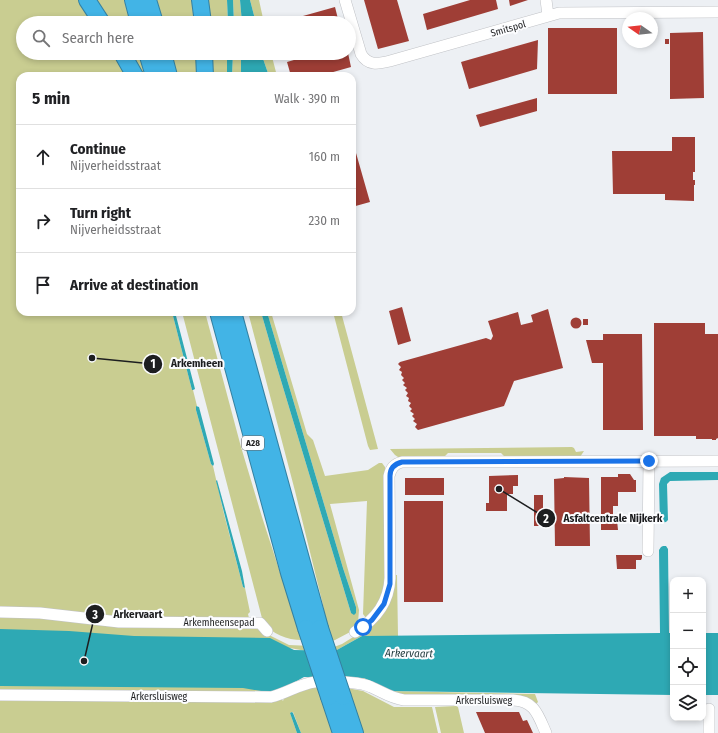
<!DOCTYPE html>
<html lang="en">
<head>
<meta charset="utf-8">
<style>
	body { margin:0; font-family:"Fira Sans Condensed",sans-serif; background:#f2f2f2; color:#202124 }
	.controls { position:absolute; right:12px; bottom:12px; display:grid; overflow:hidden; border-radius:8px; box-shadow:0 2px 6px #0003 }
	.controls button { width:36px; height:36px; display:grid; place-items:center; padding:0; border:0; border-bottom:1px solid #e0e0e0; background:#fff; color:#202124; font:20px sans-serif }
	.compass { position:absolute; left:622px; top:12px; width:36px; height:36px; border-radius:50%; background:#fff; box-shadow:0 2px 6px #0003; rotate:284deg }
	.stop { position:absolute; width:12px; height:12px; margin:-9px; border:3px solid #1a73e8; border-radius:50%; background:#fff }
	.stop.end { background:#1a73e8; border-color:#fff; box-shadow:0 1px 4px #0008 }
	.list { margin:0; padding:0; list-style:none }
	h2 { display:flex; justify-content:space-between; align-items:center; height:52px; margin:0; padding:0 16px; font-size:17px }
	h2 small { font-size:13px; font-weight:400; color:#757577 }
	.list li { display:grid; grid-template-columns:26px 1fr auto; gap:12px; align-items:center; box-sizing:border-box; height:64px; padding:0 16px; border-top:1px solid #e0e0e0 }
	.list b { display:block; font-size:15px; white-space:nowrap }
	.list p { margin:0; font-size:13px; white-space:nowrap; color:#757577 }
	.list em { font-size:13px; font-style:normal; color:#757577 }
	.icon { flex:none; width:22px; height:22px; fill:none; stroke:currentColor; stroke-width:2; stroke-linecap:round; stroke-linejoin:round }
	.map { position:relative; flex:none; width:718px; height:733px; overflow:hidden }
	.search { position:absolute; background:#fff; box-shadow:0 2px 6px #0003; left:16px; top:16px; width:340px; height:44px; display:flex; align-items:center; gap:10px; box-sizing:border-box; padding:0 14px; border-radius:22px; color:#757577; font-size:15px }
	.panel { position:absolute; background:#fff; box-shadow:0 2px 6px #0003; left:16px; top:72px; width:340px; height:244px; border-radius:12px }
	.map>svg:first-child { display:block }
	.green { fill:#c9cd91 }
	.water { fill:#2ea9b4 }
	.building { fill:#9f3e36 }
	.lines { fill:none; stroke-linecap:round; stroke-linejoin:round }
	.minor-casing { stroke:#c0c2c6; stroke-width:12 }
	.highway-casing { stroke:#3580a1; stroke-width:18 }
	.minor { stroke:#fff; stroke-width:11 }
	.highway { stroke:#42b4e6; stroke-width:16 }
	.highway-bridge-casing { stroke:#3580a1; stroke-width:18; stroke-linecap:butt }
	.highway-bridge { stroke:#42b4e6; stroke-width:16 }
	.route { stroke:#1a73e8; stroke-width:5 }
	.labels { text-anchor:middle; stroke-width:4; stroke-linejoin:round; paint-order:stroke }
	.shield { fill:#fcfdff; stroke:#606163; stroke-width:1 }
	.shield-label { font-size:9px; font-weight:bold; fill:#1d1e20 }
	.street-label { font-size:10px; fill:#1d1e20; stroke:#fcfdff }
	.water-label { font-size:11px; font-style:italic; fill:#1f393c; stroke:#fcfdff }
	.leader { fill:none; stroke:#1d1e20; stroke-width:1.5 }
	.callout-dot { fill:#1d1e20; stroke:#fcfdff; stroke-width:1.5 }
	.mark-label { font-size:12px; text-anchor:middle; font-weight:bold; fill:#fff }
	.callout-label { font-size:11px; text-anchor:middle; font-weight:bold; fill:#1d1e20; stroke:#fcfdff; stroke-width:4; stroke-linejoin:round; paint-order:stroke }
</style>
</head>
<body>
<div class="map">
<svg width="718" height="733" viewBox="0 0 718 733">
	<rect width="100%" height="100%" fill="#edf0f4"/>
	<path class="green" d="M0,0H81L95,23H23V53H115L129,76H20V312H172L192,390H193L197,406H196V410L211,464L213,466L224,514L243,587L245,588L250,612L248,614L251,626L260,628L271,636L289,645L334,647L342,644L366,629L394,575H397L398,636H362L335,651H306L290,648L280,697L283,701L284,698L317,684L333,733H301L293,712L290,713L297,733H0Z
		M93,0H124L131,23H107Z
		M157,0H198L200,23H163Z
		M206,0H227L228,23H209Z
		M233,0H240L242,23H234Z
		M250,0H259L264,23H256Z
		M126,53H139L146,76H141Z
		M171,53H202V76H177Z
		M210,53H227V76H211Z
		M233,53H241V76H232Z
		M261,53H271L277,76H269Z
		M182,312H205L241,447L262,517L302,640C287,640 272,634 263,622Z
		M248,312H261L276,364L351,613L356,607L343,568L267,312H271L307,434L313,440L325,476L368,470L379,463H382L385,467V586L381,602L366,618L363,614L367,501L330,504L359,610L358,623L354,630L335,640L332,641L327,628L328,624L325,618L323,605L295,491Z
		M333,312H341L378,449L370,450L368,446Z
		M572,447L574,448L576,452L584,451L580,457L506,458L501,453H448L443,458L401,459L395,455L390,449Z
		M344,678H364L389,691L535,694L538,702L536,704L410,698Z
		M347,688L363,691L394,707H432L438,733H363Z
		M456,706L458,707L464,733H441L435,707Z"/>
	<path class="water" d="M227,0H233L234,23H228Z
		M240,0H250L256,23H242Z
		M227,53H233L232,76H227Z
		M241,53H261L269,76H241Z
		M172,312H175L195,389L193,390H192Z
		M261,312H267L343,568L356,607V613L354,615L351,613L276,364Z
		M196,406L199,407L214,464L213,466L211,464L196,410Z
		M670,472H718V480L670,481L667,484L668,520L666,522L660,523L659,484L661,478Z
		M217,480L242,571L245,588L243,587L216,481Z
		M663,546H666L668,549L669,633H673V695L389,691L364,678L304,677L279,691L267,692L243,688L0,686V629L69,631L134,636L270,638L294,650L335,651L362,636H365L660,633L659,550L661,547Z
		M703,633H718V695H703Z
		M292,712L293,713L301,733H297L290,713Z"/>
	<path class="building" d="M364,0H397L409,41L378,49Z
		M470,0H496L498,9L427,30L423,14Z
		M509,0H528L510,6Z
		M335,7L339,23H278Z
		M548,28H617V94H548Z
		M703,32L704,98L670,99V33Z
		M665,39H669V44H665Z
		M538,40L537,69L469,89L461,62Z
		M318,53H348L351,67L319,76H291L287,62Z
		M537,98V111L480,127L476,115Z
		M672,137H695V172H693V180H695V185H694V201L665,200V194H613L612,151H672Z
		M352,139L370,202L352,207Z
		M402,307L411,341L398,345L389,311Z
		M548,309L563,368L514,381L504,406L418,430L415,427L417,424L413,421L415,419L412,416L414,414L410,411L412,409L409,406L411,403L408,401L409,398L406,396L408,393L405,390L407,388L403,385L405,383L402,380L404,378L401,375L402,372L399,370L401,367L398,364L400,362L486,338L491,340L493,336L488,321L518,312L521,325L533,322L531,315Z
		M570.5 323a5.5 5.5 0 1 1 11 0a5.5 5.5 0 1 1-11 0Z
		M583,319H588V325H583Z
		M654,323H705V334H718V438L716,439V440H712V439H696V436H654Z
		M603,334H642L643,430H603V363H592L586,340H603Z
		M618,474H630L634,480H636V492H618V506H613V520H617L618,530H601V477H618Z
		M518,475V486H513V494H507V511H486V503H489V476Z
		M564,477L589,478L590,546H555L554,479L564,478Z
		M405,478H444V495H405Z
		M534,495H543V526H534Z
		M404,501H443V602H404Z
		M616,555H642V558L641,560H636V569H617Z
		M476,712H519L523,721L527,720L533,733H485Z"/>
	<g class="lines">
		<g class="minor-casing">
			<path id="minor" d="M345,0L361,54C368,66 378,64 390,61L559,13L718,12
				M546,0L548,15
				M648,551L649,461
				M0,612L40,613L119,622L260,623L267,631
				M355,632C375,620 389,603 390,578L389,476C391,468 394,464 402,462L718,461
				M345,682C354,683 363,683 371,687C383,692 390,698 404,700H513C535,701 538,715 546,733
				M0,695L271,697C287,693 299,684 315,682
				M709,733V709"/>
		</g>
		<g class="highway-casing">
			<path id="highway" d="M87,0L102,23
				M133,0L139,23
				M148,0L155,23
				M200,0L203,23
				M122,53L135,76
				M147,53L154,76
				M163,53L169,76
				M204,53L205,76
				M218,312L289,573L306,628
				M233,312L320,628
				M329,697L341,733
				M343,697L355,733"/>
		</g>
		<use href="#minor" class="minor"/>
		<use href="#highway" class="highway"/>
		<g class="highway-bridge-casing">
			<path id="highway-bridge" d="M306,628L329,697
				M320,628L343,697"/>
		</g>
		<use href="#highway-bridge" class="highway-bridge"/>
	</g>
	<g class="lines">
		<path class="route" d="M363,627L372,620L384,604L390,584V476C390,468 394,464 402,462L649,461"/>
	</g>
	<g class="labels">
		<rect class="shield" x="242" y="436" width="22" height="14" rx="3"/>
		<g class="shield-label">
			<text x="253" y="446">A28</text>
		</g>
		<g class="street-label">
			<text transform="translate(508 28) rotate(-16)" y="4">Smitspol</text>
			<text x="219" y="626">Arkemheensepad</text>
			<text x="159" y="700">Arkersluisweg</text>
			<text x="484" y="704">Arkersluisweg</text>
		</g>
		<g class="water-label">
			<text transform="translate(409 653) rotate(1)" y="4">Arkervaart</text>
		</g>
	</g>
	<path class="leader" d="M92 358L153 364M499 489L546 518M84 661L95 614"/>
	<g class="callout-dot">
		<circle cx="92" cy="358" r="4"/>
		<circle cx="499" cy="489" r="4"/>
		<circle cx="84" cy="661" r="4"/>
		<circle cx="153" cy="364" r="10"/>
		<circle cx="546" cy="518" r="10"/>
		<circle cx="95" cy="614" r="10"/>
	</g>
	<g class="mark-label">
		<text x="153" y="368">1</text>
		<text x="546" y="523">2</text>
		<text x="95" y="619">3</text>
	</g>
	<g class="callout-label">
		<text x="197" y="367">Arkemheen</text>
		<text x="613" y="522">Asfaltcentrale Nijkerk</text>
		<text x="138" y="618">Arkervaart</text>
	</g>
</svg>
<div class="controls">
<button>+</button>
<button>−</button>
<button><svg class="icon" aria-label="locate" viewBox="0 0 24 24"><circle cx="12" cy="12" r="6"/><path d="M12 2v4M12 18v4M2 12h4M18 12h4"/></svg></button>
<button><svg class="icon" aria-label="layers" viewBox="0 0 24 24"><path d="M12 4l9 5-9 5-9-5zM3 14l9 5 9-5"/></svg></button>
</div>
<svg class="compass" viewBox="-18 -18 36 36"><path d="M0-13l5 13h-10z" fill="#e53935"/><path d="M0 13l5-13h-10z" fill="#757577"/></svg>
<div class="stop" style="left:363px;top:627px"></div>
<div class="stop end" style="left:649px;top:461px"></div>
<div class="search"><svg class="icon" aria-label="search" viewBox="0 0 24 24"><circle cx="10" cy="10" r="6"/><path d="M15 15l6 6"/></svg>Search here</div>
<section class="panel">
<h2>5 min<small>Walk · 390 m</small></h2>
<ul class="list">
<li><svg class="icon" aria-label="ahead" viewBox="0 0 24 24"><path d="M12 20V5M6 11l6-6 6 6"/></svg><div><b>Continue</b><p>Nijverheidsstraat</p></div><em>160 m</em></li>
<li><svg class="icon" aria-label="right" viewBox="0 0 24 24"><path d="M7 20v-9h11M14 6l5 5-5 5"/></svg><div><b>Turn right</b><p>Nijverheidsstraat</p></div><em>230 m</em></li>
<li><svg class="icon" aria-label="arrive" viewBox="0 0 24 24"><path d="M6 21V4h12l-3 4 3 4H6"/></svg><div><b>Arrive at destination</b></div></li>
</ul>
</section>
</div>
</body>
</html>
